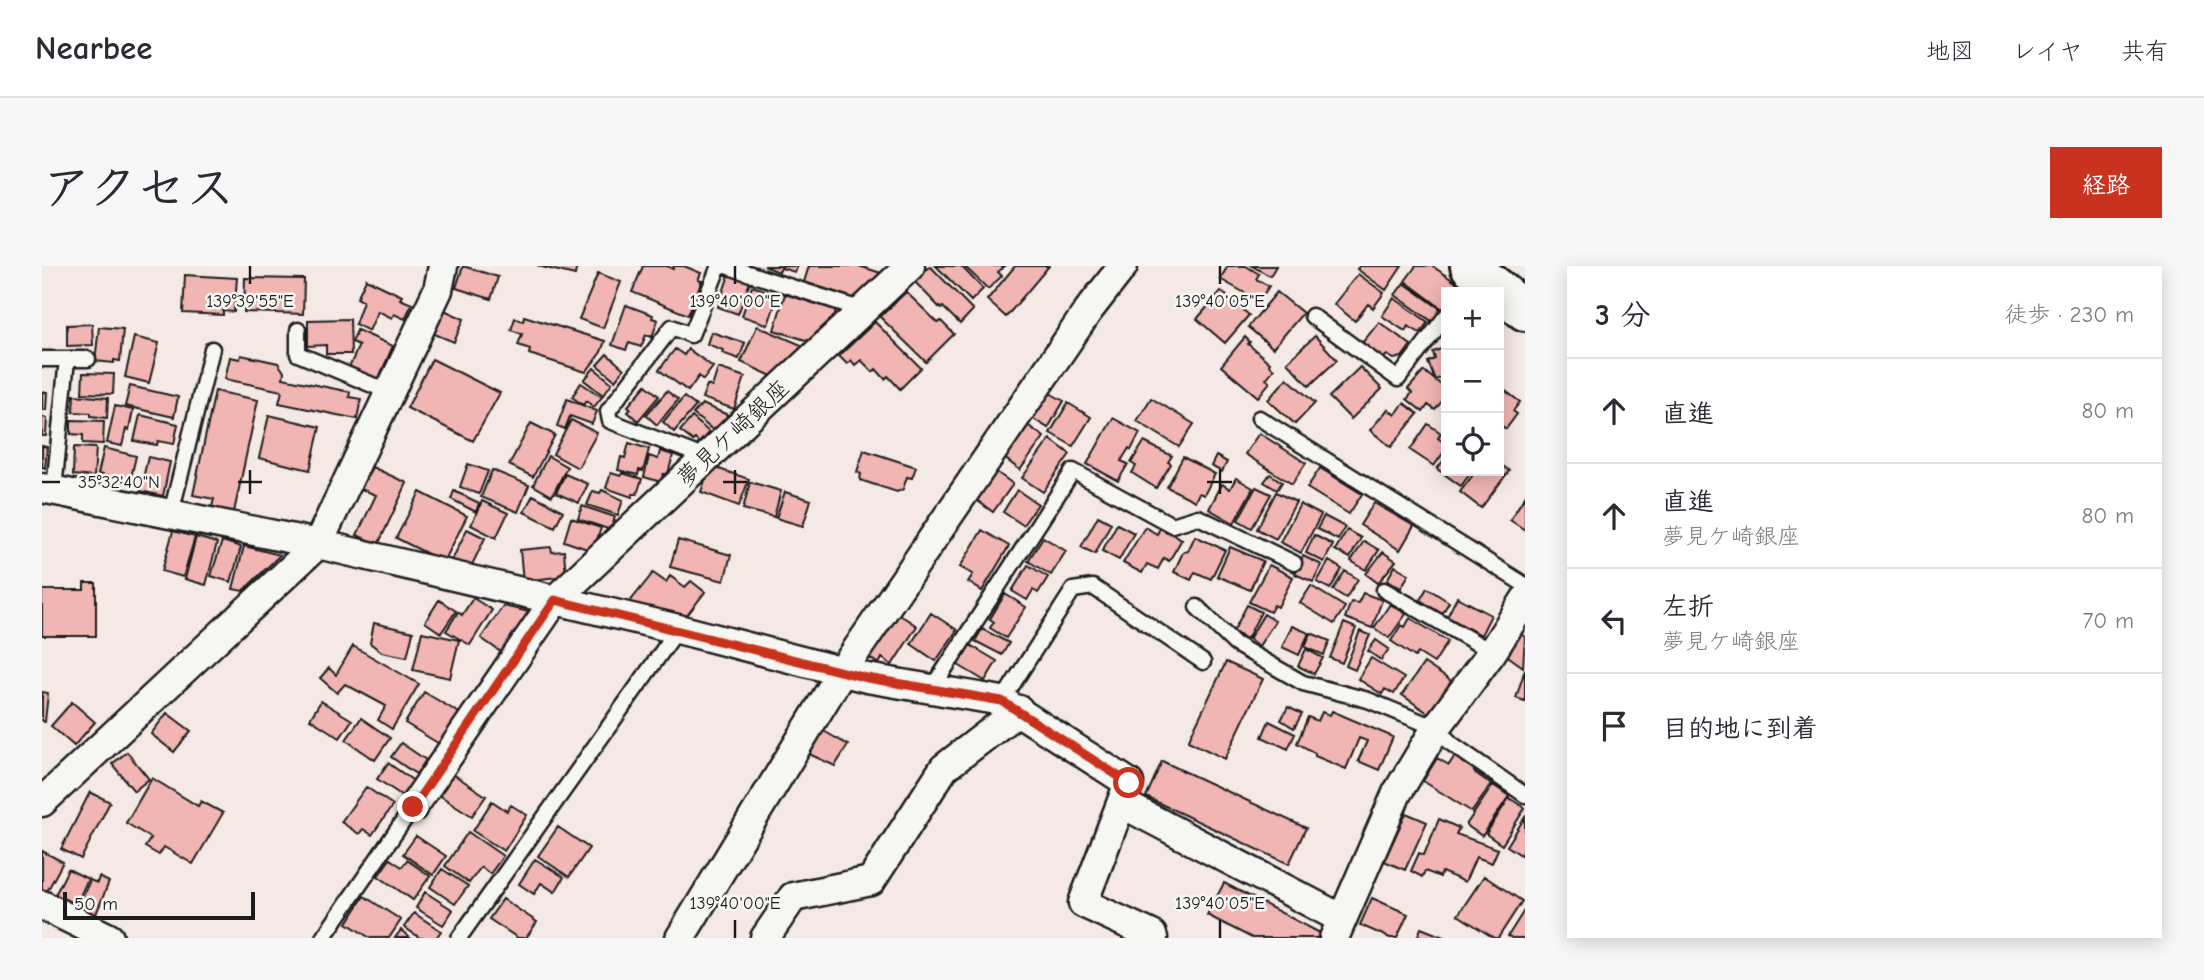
<!DOCTYPE html>
<html lang="ja">
<head>
<meta charset="utf-8">
<style>
	body { margin:0; font-family:"Comic Neue","Klee One",sans-serif; background:#f7f7f7; color:#2b2b33 }
	.controls { position:absolute; right:21px; top:21px; display:grid; overflow:hidden; border-radius:0px; box-shadow:0 4px 18px #0003 }
	.controls button { width:63px; height:63px; display:grid; place-items:center; padding:0; border:0; border-bottom:2px solid #e1e1e2; background:#fff; color:#2b2b33; font:35px sans-serif }
	.scale { position:absolute; left:21px; bottom:18px; width:192px; box-sizing:border-box; padding-left:7px; border:4px solid #1c1c1c; border-top:0; font-size:19px; line-height:24px; white-space:nowrap; color:#1c1c1c; -webkit-text-stroke:5px #f6f6f2; paint-order:stroke }
	.stop { position:absolute; width:21px; height:21px; margin:-16px; border:5px solid #c8321e; border-radius:50%; background:#fff }
	.stop.end { background:#c8321e; border-color:#fff; box-shadow:0 2px 7px #0008 }
	.list { margin:0; padding:0; list-style:none }
	h2 { display:flex; justify-content:space-between; align-items:center; height:91px; margin:0; padding:0 28px; font-size:30px }
	h2 small { font-size:23px; font-weight:400; color:#7c7c81 }
	.list li { display:grid; grid-template-columns:46px 1fr auto; gap:21px; align-items:center; box-sizing:border-box; height:105px; padding:0 28px; border-top:2px solid #e1e1e2 }
	.list b { display:block; font-size:26px; white-space:nowrap }
	.list p { margin:0; font-size:23px; white-space:nowrap; color:#7c7c81 }
	.list em { font-size:23px; font-style:normal; color:#7c7c81 }
	.icon { flex:none; width:38px; height:38px; fill:none; stroke:currentColor; stroke-width:2; stroke-linecap:round; stroke-linejoin:round }
	.map { position:relative; flex:none; width:1483px; height:672px; overflow:hidden; border-radius:0px }
	header { display:flex; align-items:center; gap:42px; box-sizing:border-box; height:98px; padding:0 35px; background:#fff; border-bottom:2px solid #e1e1e2 }
	header strong { font-size:33px }
	nav { display:flex; gap:38px; margin-inline-start:auto; font-size:24px }
	.intro { display:flex; align-items:center; justify-content:space-between; box-sizing:border-box; height:168px; padding:0 42px }
	h1 { margin:0; font-size:49px }
	.button { padding:18px 32px; border-radius:0px; background:#c8321e; color:#fff; font-size:24px; font-weight:700 }
	main { display:flex; gap:42px; padding:0 42px }
	aside { flex:1; background:#fff; border-radius:0px; box-shadow:0 4px 18px #0003 }
	.map>svg:first-child { display:block }
	.building { fill:#f1b5b3; stroke:#1c1c1c; stroke-width:2 }
	.lines { fill:none; stroke-linecap:round; stroke-linejoin:round }
	.lane-casing { stroke:#1c1c1c; stroke-width:19 }
	.street-casing { stroke:#1c1c1c; stroke-width:33 }
	.secondary-casing { stroke:#1c1c1c; stroke-width:44 }
	.lane { stroke:#f6f6f2; stroke-width:14 }
	.street { stroke:#f6f6f2; stroke-width:28 }
	.secondary { stroke:#f6f6f2; stroke-width:38 }
	.route { stroke:#c8321e; stroke-width:9 }
	.ticks { fill:none; stroke:#1c1c1c; stroke-width:2.5 }
	.labels { text-anchor:middle; stroke-width:5; stroke-linejoin:round; paint-order:stroke }
	.street-label { font-size:24px; fill:#1c1c1c; stroke:#f6f6f2 }
	.ticks-label { font-size:18px; text-anchor:middle; fill:#1c1c1c; stroke:#f6f6f2; stroke-width:5; stroke-linejoin:round; paint-order:stroke }
</style>
</head>
<body>
<header>
<strong>Nearbee</strong>
<nav><a>地図</a><a>レイヤ</a><a>共有</a></nav>
</header>
<div class="intro"><h1>アクセス</h1><a class="button">経路</a></div>
<main>
<div class="map">
<svg width="1483" height="672" viewBox="0 0 1483 672">
	<rect width="100%" height="100%" fill="#f5e9e5"/>
	<filter id="ink" filterUnits="userSpaceOnUse"><feTurbulence type="fractalNoise" baseFrequency=".0143" numOctaves="2"/><feDisplacementMap in="SourceGraphic" scale="14" xChannelSelector="R" yChannelSelector="G"/><feConvolveMatrix kernelMatrix="1 2 1 2 8 2 1 2 1" color-interpolation-filters="sRGB"/></filter>
	<g filter="url(#ink)">
		<path class="building" d="M421,0L456,11L449,33L414,22Z
			M496,0H535L533,9Z
			M601,0H625L631,3L632,0H642L659,7L656,14L660,15L646,49L590,26Z
			M722,0H755L753,6L739,2L737,6Z
			M767,0H817L839,7L812,32L762,16Z
			M888,0L931,44L918,58L901,41L899,43L872,15Z
			M894,0H919L941,23L929,35Z
			M922,0H963L956,6L960,10L946,23Z
			M973,0H1007L964,51L945,34Z
			M1186,0H1204L1217,8L1214,13L1227,20L1217,35L1178,13Z
			M1210,0H1234L1228,10Z
			M1318,0H1360L1344,24L1315,3Z
			M1374,0H1390L1419,20L1415,26H1404V41L1402,44L1363,15Z
			M556,7L579,16L561,62L537,53Z
			M1316,8L1342,27L1331,42L1326,38L1313,55L1292,38Z
			M143,9L195,12L192,46L181,45V49L141,47Z
			M687,9L708,16L696,48L676,41Z
			M203,12L262,13L261,48L202,46Z
			M324,13L360,30L358,33L370,38L363,53L352,48L350,52L336,45L327,65L313,58L321,35L315,32Z
			M1362,17L1400,44L1391,56L1353,29Z
			M710,20L736,29L726,59L700,50Z
			M1179,25L1207,49L1183,77L1155,53Z
			M864,26L896,57L899,55L912,68L884,96L838,51Z
			M1235,26L1261,47L1231,82L1206,61Z
			M743,28L793,44L794,53L770,76L732,64Z
			M1352,32L1386,56L1378,67L1366,60L1363,65L1340,50Z
			M584,39L611,49L610,52L616,54L610,71L604,69L599,81L587,77L584,84L570,79Z
			M400,43L422,53L412,76L390,67Z
			M482,50L563,75L559,86L544,106L487,88L488,83L476,79L480,68L469,64L473,52L481,55Z
			M308,53L309,88H284V79L266,80V54Z
			M833,56L879,102L858,123L846,110L843,113L834,103L831,106L819,94L813,99L809,94L805,98L797,90Z
			M1337,56L1369,79L1360,91L1352,93L1345,89L1342,92L1320,77Z
			M50,58L51,79L25,80V59Z
			M715,60L764,81L732,111L699,96Z
			M57,61L81,63L78,95L72,94V97L53,95Z
			M315,64L351,80L336,114L307,102L317,79L310,76Z
			M669,66L703,77L697,93L680,87L681,84L665,78Z
			M1273,70L1295,94L1267,120L1245,96Z
			M92,71L117,77L107,117L83,111Z
			M1203,71L1208,76L1206,78L1228,97L1227,99L1232,103L1224,113L1228,116L1216,131L1179,100Z
			M1404,81V110L1393,114L1386,96L1393,93L1391,86Z
			M633,83L642,89L646,83L671,101L661,114L657,110L646,125L617,104Z
			M565,88L582,103L573,114L555,99Z
			M199,89L236,97L242,106L241,112L308,126L307,131L319,133L315,153L237,137L240,125L183,113L188,91L198,93Z
			M390,93L458,127L431,175L365,142Z
			M1318,101L1340,123L1309,153L1287,131Z
			M552,102L570,117L561,129L542,114Z
			M676,102L703,111L692,143L660,132L665,119L670,121Z
			M1382,105L1404,123V130L1393,144L1386,139L1381,146L1365,133L1370,127L1366,123Z
			M41,107L72,108L71,128L40,127Z
			M1245,112L1273,137L1253,158L1226,134Z
			M539,117L560,131L552,141L544,135L541,139L530,131Z
			M604,119L617,130L596,155L586,146L589,143L586,140Z
			M88,120L136,131L132,151L83,140Z
			M1457,120L1478,136L1471,145L1475,148L1464,163L1460,160L1457,165Z
			M173,125L216,134L192,246L170,241L172,233L151,229Z
			M625,125L636,134L615,159L604,149Z
			M0,126H5L4,144H0Z
			M1006,126L1022,135L1006,162L990,152Z
			M32,129L66,132L65,152L49,150V147L31,146Z
			M642,131L654,140L632,166L621,156Z
			M1109,132L1152,158L1137,181L1095,155Z
			M525,133L555,145L550,158L528,150L523,163L515,160Z
			M1026,137L1049,151L1031,180L1008,167Z
			M1362,137L1376,148L1349,181L1328,164L1346,143L1353,149Z
			M660,138L686,149L672,165L651,148Z
			M73,140L91,144L87,164L84,163L80,180L65,177Z
			M98,149L136,158L132,178L116,175L115,179L92,175Z
			M227,149L278,161L268,204L217,192Z
			M0,151L5,152L4,170H0Z
			M650,151L667,166L657,177L653,173L651,175L638,165Z
			M1071,152L1098,167L1089,184L1087,182L1079,195L1086,198L1076,215L1045,198Z
			M29,154L62,155L61,178L41,177V169L29,168Z
			M529,154L555,167L536,202L511,188Z
			M489,157L513,169L491,211L467,199Z
			M984,158L1002,171L978,204L961,191Z
			M1386,158L1399,167L1396,172L1404,178V183L1392,200L1368,184Z
			M1217,167L1264,197L1250,218L1203,188Z
			M1008,173L1028,188L1001,226L980,212Z
			M1102,176L1130,190L1126,196L1129,198L1114,222L1090,207L1094,200L1089,197Z
			M587,177L607,183L601,205L597,204L596,209L576,204L579,191L583,192Z
			M0,180L5,181L3,202L0,201Z
			M32,181L54,182L52,211L31,209Z
			M62,182L94,190L88,216L56,208Z
			M822,184L874,201L870,212L865,211L861,223L855,226L818,214L819,208L815,206Z
			M618,185L631,189L626,208H621L619,216L602,211L607,190L616,193Z
			M506,190L525,201L510,230L491,219Z
			M1174,190L1185,196L1180,206L1169,200Z
			M106,191L128,196L121,230L98,225Z
			M1141,191L1173,208L1162,229L1157,227L1153,235L1125,221Z
			M1404,191V205H1430L1419,220L1395,203Z
			M1457,197L1467,205L1439,242L1418,226L1434,205H1457Z
			M426,198L446,205L437,228L418,221Z
			M668,200L707,213L697,240L659,226Z
			M330,201L365,217L336,279L315,269L334,229L319,223Z
			M1278,202L1320,228L1307,248L1265,222Z
			M450,204L487,219L476,246L439,231Z
			M953,205L971,218L951,246L933,233Z
			M569,207L579,210L580,207L600,213L595,228H591L590,231L564,222Z
			M523,208L546,218L537,237L514,227Z
			M1228,208L1240,216L1235,224L1222,216Z
			M1194,212L1211,222L1192,257L1167,243L1180,218L1188,223Z
			M708,216L739,225L732,251L701,243Z
			M1214,221L1229,228L1210,262L1196,254Z
			M560,224L581,234L576,249L545,239L551,225L558,227Z
			M975,224L996,238L981,259L961,246Z
			M412,225L437,237L434,246L409,233Z
			M378,226L425,250L402,296L354,272Z
			M743,226L769,234L761,260L734,252Z
			M1234,226L1254,236L1234,273L1215,263Z
			M491,229L521,245L513,261L482,246Z
			M1483,230V264L1468,254Z
			M440,235L466,247L454,272L429,259Z
			M1332,237L1372,260L1358,284L1318,259Z
			M1258,238L1279,249L1259,287L1238,276Z
			M540,240L573,251L569,264L536,253Z
			M1056,250L1069,257L1053,288L1039,281Z
			M1282,250L1303,261L1296,274L1275,263Z
			M529,252L559,262L551,285L522,275Z
			M1075,258L1092,267L1077,294L1060,285Z
			M1103,261L1115,268L1118,262L1140,273L1127,295L1122,292L1116,303L1105,298L1100,307L1081,297Z
			M425,263L443,272L428,303L410,294Z
			M940,264L967,280L940,325L926,316L931,308L918,301Z
			M1305,264L1319,272L1308,292L1293,284Z
			M131,265L153,271L141,311L120,305Z
			M1272,269L1291,279L1282,296L1264,287Z
			M1153,270L1183,284L1169,313L1153,306L1149,314L1132,306L1141,286L1146,285Z
			M154,271L175,277L164,319L143,313Z
			M1001,271L1024,285L1009,309L986,295Z
			M636,274L689,289L682,315L628,301Z
			M180,275L199,281L189,316L169,310Z
			M1322,275L1337,284L1324,304L1309,295Z
			M202,280L238,289L201,325L191,323Z
			M509,281L510,286L522,285L524,310L481,315L478,284Z
			M1188,281L1221,295L1208,324L1175,310Z
			M1341,286L1354,295L1336,317L1324,308Z
			M1261,290L1280,299L1271,316L1253,308Z
			M1287,295L1300,303L1288,323L1275,316Z
			M986,299L1006,311L996,327L991,324L985,334L970,325Z
			M1227,299L1251,311L1236,341L1232,339L1228,346L1207,336Z
			M1353,300L1367,308L1359,322L1345,314Z
			M1303,305L1316,313L1304,332L1291,324Z
			M611,307L624,316L628,310L643,321L649,315L663,326L643,352L587,337Z
			M42,317H54V370H0V324H42Z
			M1269,320L1303,341L1292,358L1258,337Z
			M1385,322L1407,336L1400,348L1378,334Z
			M1321,327L1340,334L1330,362L1303,352L1309,336L1316,337Z
			M963,328L984,341L964,372L948,362L952,356L948,353Z
			M1415,331L1449,349L1439,369L1405,351Z
			M431,332L450,344L428,379L404,365L416,346L420,349Z
			M397,334L414,345L399,367L383,356Z
			M1348,338L1364,348L1347,372L1332,362Z
			M1205,339L1219,346L1205,373L1191,366Z
			M461,340L492,347L463,389L439,372Z
			M855,347L875,360L850,399L840,392L837,398L826,391Z
			M889,347L915,364L894,395L869,378Z
			M1222,348L1233,355L1217,380L1207,373Z
			M1368,352L1406,375L1392,397L1376,387L1373,391L1349,375L1359,359L1363,361Z
			M332,357L371,366L365,391L340,386L328,377Z
			M1302,357L1314,362L1300,397L1288,392Z
			M1250,360L1267,367L1257,389L1240,381Z
			M940,363L967,377L960,389L933,375Z
			M1318,365L1328,369L1313,404L1304,400Z
			M380,366L417,374L408,412L371,404Z
			M1269,367L1288,375L1282,389L1263,381Z
			M1477,367L1483,371L1481,401L1463,388Z
			M1334,374L1347,383L1339,394L1326,385Z
			M928,379L955,395L943,415L916,399Z
			M311,380L377,418L350,463L336,454L344,440L303,418L295,427L278,412L287,402L294,409Z
			M1264,383L1281,392L1272,408L1256,400Z
			M1329,392L1362,412L1352,428L1343,423L1340,428L1316,413Z
			M1184,396L1221,413L1183,493L1146,475Z
			M1382,397L1412,417L1389,449L1360,429Z
			M1483,403V435L1474,432Z
			M0,426L6,427L3,456L0,455Z
			M382,426L419,448L399,479L363,457Z
			M279,435L310,454L298,472L268,453Z
			M30,436L53,456L32,480L9,460Z
			M1246,441L1260,448L1252,462L1239,454Z
			M1290,445L1351,471L1337,504L1316,495L1325,475L1317,472L1304,503L1273,490V487L1255,477L1266,451L1276,455L1280,446L1288,449Z
			M125,447L149,465L132,486L109,468Z
			M319,452L348,472L333,494L304,474Z
			M1227,455L1253,468L1246,483L1220,471Z
			M780,464L806,479L793,500L767,488Z
			M359,477L384,494L374,508L349,491Z
			M85,486L107,513L92,525L70,498Z
			M1412,491L1432,503V506L1449,518L1430,546L1381,515L1395,492L1407,499Z
			M1120,495L1264,562L1247,598L1104,531Z
			M346,497L376,518L365,533L335,513Z
			M411,508L444,530L430,550L397,529Z
			M110,512L156,540L159,535L181,547L151,598L122,581L117,589L103,581L109,572L84,557Z
			M1451,519L1467,530L1440,570L1424,559Z
			M324,521L351,539L330,569L321,563L317,568L299,556Z
			M48,526L68,536L39,593L19,583Z
			M1467,532L1483,542L1460,579L1444,568Z
			M450,535L465,545L469,539L485,549L462,585L431,565Z
			M1364,547L1385,556L1363,604L1342,595Z
			M1483,551V582L1479,589L1465,580Z
			M1397,553L1417,562L1414,568L1456,583L1450,597L1434,591L1423,616L1400,606L1398,611L1383,605L1380,611L1369,605L1377,587L1382,589Z
			M516,561L547,582L527,611L496,590Z
			M426,566L461,590L448,608L439,601L427,617L403,600Z
			M374,570L404,590L391,609L361,588Z
			M0,585L21,596L2,631L0,630Z
			M348,593L360,601L365,594L388,610L371,634L336,610Z
			M493,593L522,611L513,626L499,617L492,628L477,618Z
			M26,603L46,613L32,643L11,633Z
			M400,603L426,620L413,638L388,621Z
			M1442,610L1480,635L1456,672H1452L1416,649Z
			M57,611L67,616L52,653L34,645L48,614L55,617Z
			M1182,617L1278,667L1275,672H1210L1165,649Z
			M383,626L411,644L401,659L374,642Z
			M322,630L359,654L347,672H328L305,657Z
			M1330,632L1366,648L1355,672H1348L1318,659Z
			M461,633L495,656L484,672H476L447,653Z
			M1483,643V672H1470L1466,670Z
			M372,647L399,665L394,672H378L362,661Z
			M1379,662L1404,672H1375Z
			M359,664L368,672H353Z"/>
		<g class="lines">
			<g class="lane-casing">
				<path id="lane" d="M684,0L821,44
					M1270,50L1356,113L1404,50
					M256,64V88L347,126
					M0,93H46
					M1217,152L1483,319
					M664,192L568,155L566,145L630,61L649,69L677,0
					M12,223L25,93
					M129,247L170,83
					M1342,324L1450,386
					M1155,341L1193,378L1261,417L1326,434L1394,462L1410,478L1483,529
					M891,421L1031,205L1130,259L1156,251L1252,297
					M960,435L1031,324L1051,321L1161,396
					M281,672L371,541
					M417,672L636,363"/>
			</g>
			<g class="street-casing">
				<path id="street" d="M0,222L276,278L636,363L825,412L960,435L1087,517L1041,637L1110,669L1111,672
					M0,536L276,278L396,24L401,0
					M1081,538L1300,653
					M371,541L513,334L868,0
					M0,639L67,672
					M638,672L801,404L1046,45L1081,0
					M723,672L751,631L829,615L902,502L977,444
					M1292,672L1355,527L1394,462L1450,386L1483,334"/>
			</g>
			<g class="secondary-casing">
				<path id="secondary" d="M1428,0L1483,45"/>
			</g>
			<use href="#lane" class="lane"/>
			<use href="#street" class="street"/>
			<use href="#secondary" class="secondary"/>
		</g>
	</g>
	<g class="lines" filter="url(#ink)">
		<path class="route" d="M371,541L513,334L825,412L960,435L1087,517"/>
	</g>
	<path class="ticks" d="M208,0V18M693,0V18M1178,0V18M208,204V228M693,204V228M1178,204V228M0,216H18M196,216H220M681,216H705M1165,216H1190M693,654V672M1178,654V672"/>
	<g class="labels">
		<g class="street-label">
			<text transform="translate(691 167) rotate(-43)" y="8">夢見ケ崎銀座</text>
		</g>
	</g>
	<g class="ticks-label">
		<text x="208" y="41">139°39'55"E</text>
		<text x="693" y="41">139°40'00"E</text>
		<text x="1178" y="41">139°40'05"E</text>
		<text x="77" y="222">35°32'40"N</text>
		<text x="693" y="643">139°40'00"E</text>
		<text x="1178" y="643">139°40'05"E</text>
	</g>
</svg>
<div class="controls">
<button>+</button>
<button>−</button>
<button><svg class="icon" aria-label="locate" viewBox="0 0 24 24"><circle cx="12" cy="12" r="6"/><path d="M12 2v4M12 18v4M2 12h4M18 12h4"/></svg></button>
</div>
<div class="scale">50 m</div>
<div class="stop" style="left:1087px;top:517px"></div>
<div class="stop end" style="left:371px;top:541px"></div>
</div>
<aside>
<h2>3 分<small>徒歩 · 230 m</small></h2>
<ul class="list">
<li><svg class="icon" aria-label="ahead" viewBox="0 0 24 24"><path d="M12 20V5M6 11l6-6 6 6"/></svg><div><b>直進</b></div><em>80 m</em></li>
<li><svg class="icon" aria-label="ahead" viewBox="0 0 24 24"><path d="M12 20V5M6 11l6-6 6 6"/></svg><div><b>直進</b><p>夢見ケ崎銀座</p></div><em>80 m</em></li>
<li><svg class="icon" aria-label="left" viewBox="0 0 24 24"><path d="M17 20v-9H6M10 6l-5 5 5 5"/></svg><div><b>左折</b><p>夢見ケ崎銀座</p></div><em>70 m</em></li>
<li><svg class="icon" aria-label="arrive" viewBox="0 0 24 24"><path d="M6 21V4h12l-3 4 3 4H6"/></svg><div><b>目的地に到着</b></div></li>
</ul>
</aside>
</main>
</body>
</html>
